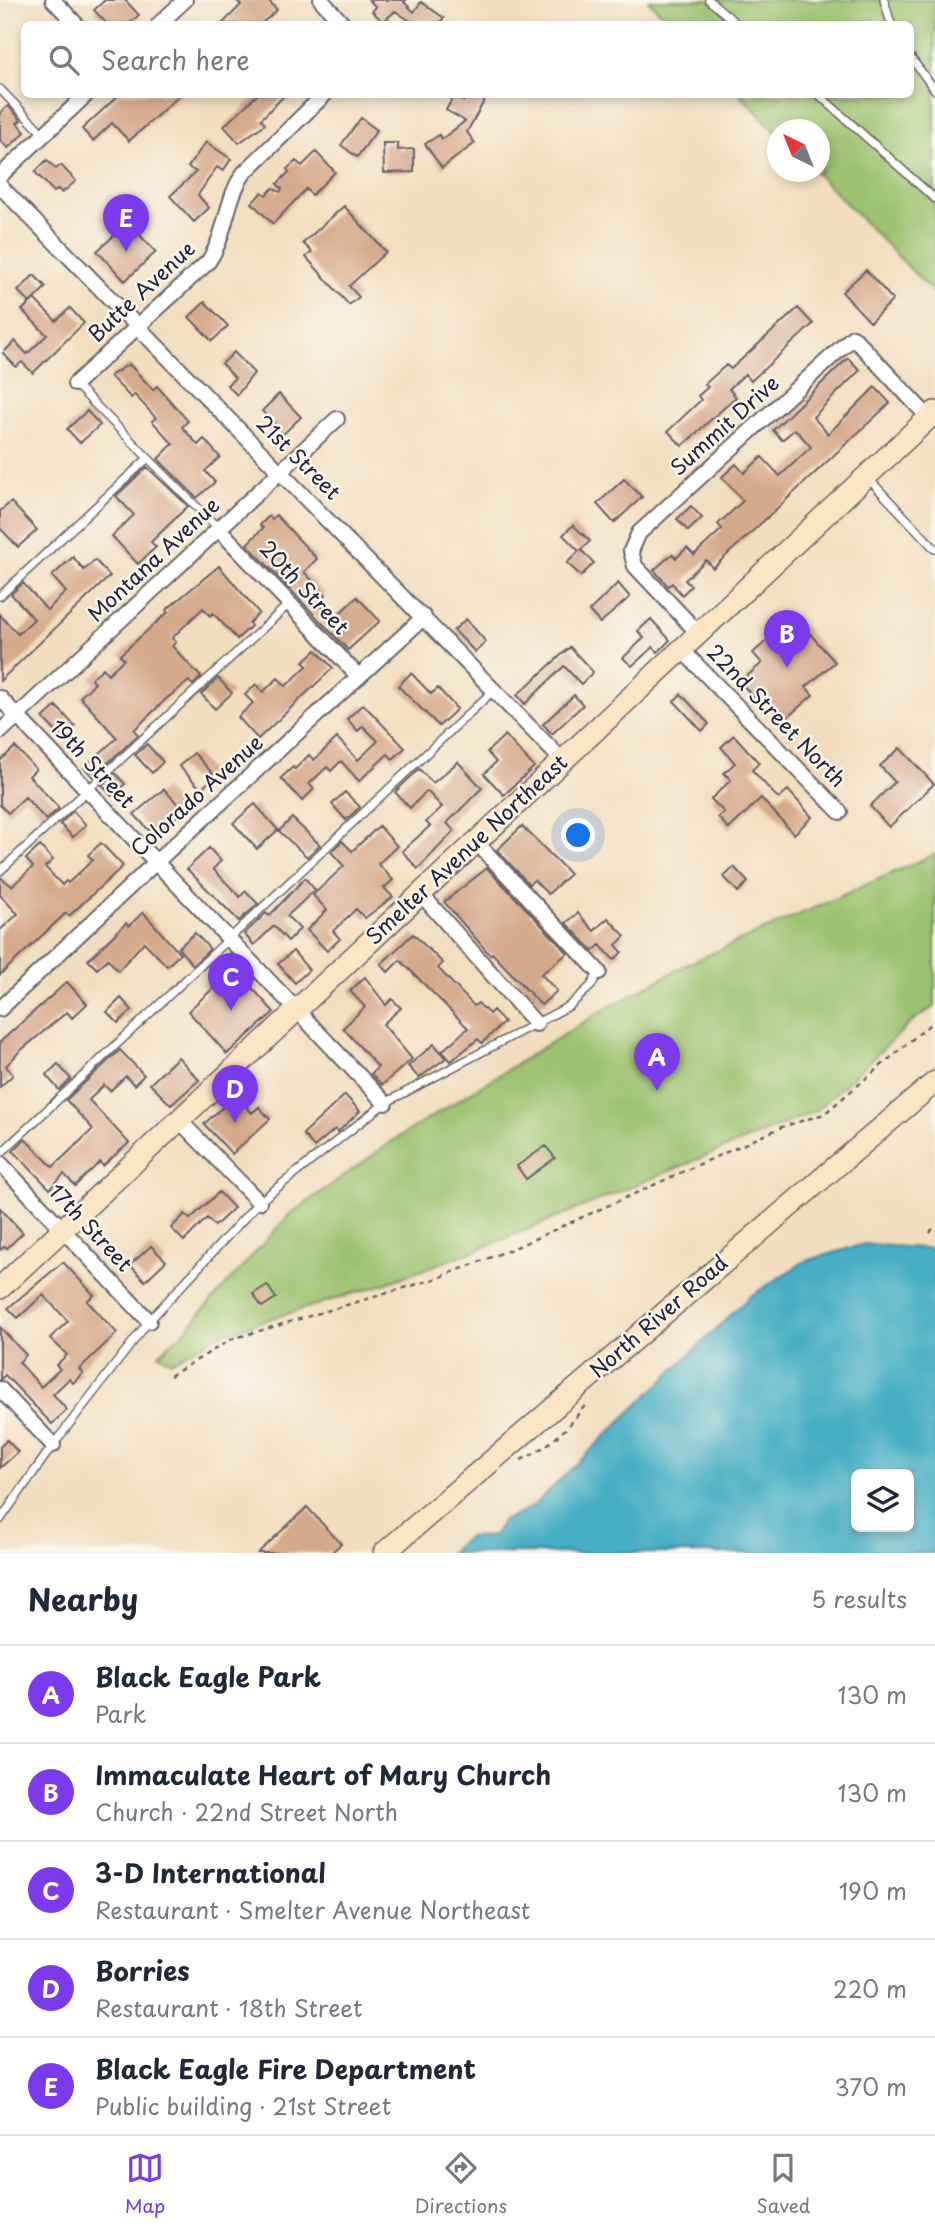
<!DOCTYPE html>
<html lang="en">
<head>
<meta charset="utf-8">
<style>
	body { margin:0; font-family:"Playpen Sans",sans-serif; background:#f2f2f3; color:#1f2937 }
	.controls { position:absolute; right:21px; bottom:21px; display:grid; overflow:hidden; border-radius:10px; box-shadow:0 4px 10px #0003 }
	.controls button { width:63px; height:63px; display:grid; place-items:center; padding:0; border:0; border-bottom:2px solid #e0e1e3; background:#fff; color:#1f2937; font:35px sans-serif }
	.compass { position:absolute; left:767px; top:119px; width:63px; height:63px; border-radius:50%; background:#fff; box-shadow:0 4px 10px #0003; rotate:317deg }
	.you { position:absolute; left:579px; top:836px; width:24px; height:24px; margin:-18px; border:5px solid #fff; border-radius:50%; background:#1a73e8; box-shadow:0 0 0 10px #1a73e833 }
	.badge { display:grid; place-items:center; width:46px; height:46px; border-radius:50%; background:#7c3aed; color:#fff; font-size:23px; font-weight:700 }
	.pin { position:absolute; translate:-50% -58px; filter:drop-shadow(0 2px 4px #0008) }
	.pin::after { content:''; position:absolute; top:37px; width:24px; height:21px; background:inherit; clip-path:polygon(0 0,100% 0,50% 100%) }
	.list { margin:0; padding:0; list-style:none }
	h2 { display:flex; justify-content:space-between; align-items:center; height:91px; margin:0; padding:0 28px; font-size:30px }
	h2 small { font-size:23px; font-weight:400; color:#747a83 }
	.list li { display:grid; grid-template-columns:46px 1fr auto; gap:21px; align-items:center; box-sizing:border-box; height:98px; padding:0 28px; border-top:2px solid #e0e1e3 }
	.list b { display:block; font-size:26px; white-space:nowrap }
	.list p { margin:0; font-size:23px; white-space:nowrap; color:#747a83 }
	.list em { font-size:23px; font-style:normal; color:#747a83 }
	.icon { flex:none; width:38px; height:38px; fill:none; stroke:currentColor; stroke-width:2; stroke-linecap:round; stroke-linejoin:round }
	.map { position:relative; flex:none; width:935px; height:1553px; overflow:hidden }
	.search { position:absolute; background:#fff; box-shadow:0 4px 10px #0003; left:21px; right:21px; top:21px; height:77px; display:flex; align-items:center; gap:18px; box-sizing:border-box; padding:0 24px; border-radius:10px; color:#747a83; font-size:26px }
	.sheet { height:581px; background:#fff }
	nav { display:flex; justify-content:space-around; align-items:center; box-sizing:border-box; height:98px; border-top:2px solid #e0e1e3; background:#fff; font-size:19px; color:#747a83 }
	nav a { display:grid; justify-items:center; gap:4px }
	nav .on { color:#7c3aed }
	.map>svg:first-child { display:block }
	.green { fill:#9bc36f; stroke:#5e7255; stroke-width:2 }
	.water { fill:#45adc4; stroke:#346880; stroke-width:2; fill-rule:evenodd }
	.building { fill:#d5a98c }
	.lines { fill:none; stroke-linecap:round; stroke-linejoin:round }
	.lane-casing { stroke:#6b6469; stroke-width:10 }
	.street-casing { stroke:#6b6469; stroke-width:18 }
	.secondary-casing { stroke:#6b6469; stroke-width:24 }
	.path { stroke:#6b6469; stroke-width:2.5; stroke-dasharray:5 5; stroke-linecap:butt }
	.lane { stroke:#fff; stroke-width:7 }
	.street { stroke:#fff; stroke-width:14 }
	.secondary { stroke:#fce5c4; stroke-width:21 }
	.labels { text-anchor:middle; stroke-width:5; stroke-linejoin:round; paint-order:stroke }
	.street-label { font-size:21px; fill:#22223b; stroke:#fbf7ec }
</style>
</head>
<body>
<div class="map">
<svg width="935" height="1553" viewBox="0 0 935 1553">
	<rect width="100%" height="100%" fill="#fbf7ec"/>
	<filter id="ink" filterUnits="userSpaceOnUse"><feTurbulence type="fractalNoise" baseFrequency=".0143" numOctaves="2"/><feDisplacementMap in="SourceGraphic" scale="14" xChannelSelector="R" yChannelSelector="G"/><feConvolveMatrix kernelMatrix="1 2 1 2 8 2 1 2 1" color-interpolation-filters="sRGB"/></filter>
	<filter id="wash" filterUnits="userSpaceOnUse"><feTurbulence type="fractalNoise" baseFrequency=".00686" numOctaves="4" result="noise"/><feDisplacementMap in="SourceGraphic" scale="28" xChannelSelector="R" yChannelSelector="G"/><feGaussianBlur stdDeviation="1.57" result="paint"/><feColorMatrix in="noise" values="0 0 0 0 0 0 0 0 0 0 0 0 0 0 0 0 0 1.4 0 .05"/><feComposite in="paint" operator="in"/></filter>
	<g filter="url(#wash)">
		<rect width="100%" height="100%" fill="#f2debf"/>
		<path class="green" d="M648,0H935V294L815,172H820V130H778L777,133L740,95L911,94V24H671Z
			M935,854V1006L914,1020L816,1111L487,1246L384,1284L221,1334L171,1362L159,1354L182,1334L289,1215L394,1140L600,1012L688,964Z"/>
		<path class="water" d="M864,1244L935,1249V1553H449L468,1537L493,1536L502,1521L532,1507L749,1297L805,1261ZM856,1474H909V1527H856Z"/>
		<g id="blocks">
			<path class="building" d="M105,0H125L139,15L129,24H107L94,10Z
				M236,0H268L277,10L261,24H222L241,5Z
				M369,0H406L404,2L414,12L421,2L444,18L439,24H415L395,11L383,22L372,11L376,7Z
				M120,94H181L129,141L112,123L93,141L82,129Z
				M258,94H286L261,119L265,124L239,143L224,126Z
				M466,94H488L467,132L475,143L442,168L425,144L439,135L442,139L465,121L446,110L454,96L463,101Z
				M8,106L21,120L17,123L25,132L8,148L0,140V113Z
				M361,118L377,130L357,157L341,145Z
				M206,142L231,159L223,171L217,167L198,195L209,208L194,222L170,196L196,172L188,167Z
				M383,143H398V150L414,149V172L384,173Z
				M316,152L335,172L312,195L306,189L273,224L252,203L262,192L266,195L273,188L280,192L282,189L277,184L289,172L287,169L296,161L302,166Z
				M47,160L56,169L61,165L76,181L62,193L58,189L54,192L35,172Z
				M344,206L386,252L349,286L359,297L349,305L306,257L312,252L303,243Z
				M128,223L156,252L125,281L97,251Z
				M866,270L893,300L870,322L842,292Z
				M34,275L46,287L30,303L18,291Z
				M34,299L56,321L70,308L84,323L33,373L22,362L16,367L3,353L15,341L27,354L47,335L22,310Z
				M205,302L228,326L212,341L189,317Z
				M798,308L813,324L751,381L745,374L729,389L736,397L682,446L668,431L701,400L698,396L708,387L705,384L726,365L731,369Z
				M234,352L254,373L237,395L227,385L235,378L222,364Z
				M848,358L860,370L813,417L828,434L875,387L890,403L713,568L706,560L685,580L691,586L682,595L672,583L668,586L654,570L672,554L676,558L687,548L694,555L722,529L718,524L743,501L722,477L736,464L744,473L762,457L780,476L811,447L795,429L782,440L773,430Z
				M129,364L153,390L157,386L188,421L182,427L198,445L204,439L220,457L205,471L215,482L197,498L158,459L173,444L152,421L156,418L135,395L131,398L110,376Z
				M279,394L301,417L280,437L270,427L274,423L262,411Z
				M87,411L100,425L80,443L67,429Z
				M147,467L188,506L151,542L156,547L138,564L112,536L134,515L116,496Z
				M624,479L642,497L614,523L597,504Z
				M11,502L37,530L18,547L0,528V511Z
				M691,506L702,518L688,531L677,519Z
				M276,515L317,559L304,572L326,595L318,602L333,619L357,597L380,621L348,650L247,544L263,528L260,525L269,516L272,519Z
				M573,525L590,541L581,550L594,563L581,576L567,563L579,551L563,535Z
				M73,557L84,570L95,560L110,576L0,681V615L18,634L34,619L11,594L23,583L47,610L66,592L52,576Z
				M219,566L259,613L249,623L251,626L237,639L213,613L210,616L203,608L172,638L176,642L172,646L201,677L193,685L189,681L166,699L134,730L138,735L93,777L84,767L117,738L80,697L95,683L91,679L103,668L108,674L124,659L120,655L168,612L166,610Z
				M618,583L630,597L600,623L589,611Z
				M794,616L835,662L806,687L813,695L783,721L761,696L756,700L740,682L762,663L753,653Z
				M466,619L486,642L475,652L454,630Z
				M651,619L670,640L658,652L653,647L632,666L623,658L644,638L638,631Z
				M570,647L593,672L581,684L564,666L525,704L517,695Z
				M316,650L333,668L258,739L238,717L253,703L245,695L256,684L263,692L278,678L286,686L307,666L303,662Z
				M411,673L431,694L438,688L457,709L439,726L398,686Z
				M218,678L232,693L215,709L201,694Z
				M681,694L709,724L702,731L674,701Z
				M574,695L583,705L552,734L543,724Z
				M363,704L405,748L393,759L388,754L359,781L341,761L331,771L327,767L309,784L314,789L302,801L281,778L293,767L295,769L309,755L314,760L337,738L358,760L378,741L363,726L358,731L347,719Z
				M56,706L75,726L62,738L43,718Z
				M505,735L534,767L504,795L484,774L496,762L487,752Z
				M734,735L759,763L752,770L774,794L779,798L788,790L812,817L794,834L761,798L729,829L718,817L724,812L711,799L731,780L724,773L735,763L721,747Z
				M147,744L163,762L152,773L135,755Z
				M15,747L36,769L29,776L59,808L46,820L25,797L8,813L0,805V761Z
				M900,748L934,784L889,827L870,806L895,782L880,766Z
				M194,753L215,776L201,789L179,766Z
				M458,762L482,788L447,823L454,831L418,869L402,851L430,826L426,822L442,807L427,791L410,808L395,792L419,769L433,783Z
				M115,773L125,784L112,796L102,785Z
				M164,789L183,810L155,837L134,814Z
				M345,792L360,807L346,820L332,804Z
				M255,804L278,830L257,849L233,823Z
				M73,811L86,825L73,837L60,824Z
				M292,818L320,845L307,857L279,831Z
				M379,826L397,846L378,864L393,880L384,888L393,897L365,918L356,909L333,931L340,939L327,951L307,930L327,910L313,895L344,866L331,852L342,841L352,851Z
				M522,826L570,874L548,894L534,880L529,884L497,850Z
				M101,843L123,866L69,916L66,913L0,975V930L18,914L0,895V877L12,886L33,867L26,859L40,846L53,860L45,867L62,885L66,881L68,883L93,860L88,855Z
				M209,848L221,861L213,869L240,897L246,891L258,904L239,921L187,869Z
				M734,867L748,882L738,892L724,877Z
				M487,868L568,953L541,974L557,991L541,1005L492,953L490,955L444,902Z
				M305,878L315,890L287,916L300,929L288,941L274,926L254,945L244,934L266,913L269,916Z
				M143,912L180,954L167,966L144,942L118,971L108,959L97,969L88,960L126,923L129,926Z
				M578,913L594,931L608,918L625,936L616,945L622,952L614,960L600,945L593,951L566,923Z
				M195,933L210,949L193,965L178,948Z
				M413,934L443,963L438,968L474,1006L478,1003L489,1014L493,1010L504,1022L482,1043L478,1039L451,1061L442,1051L468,1028L400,960L388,972L381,964Z
				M293,951L309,970L295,983L278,964Z
				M235,969L274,1012L227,1054L188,1011Z
				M365,977L386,1005L392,999L401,1008L383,1024L412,1059L382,1085L371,1074L378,1067L343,1028L365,1007L350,991Z
				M67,982L87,1004L72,1018L67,1012L19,1052L6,1066L13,1075L0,1087V1042Z
				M121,998L132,1010L118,1023L107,1012Z
				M434,1044L446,1058L419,1078L408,1066Z
				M120,1050L144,1075L134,1085L126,1076L110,1091L104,1085L89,1100L129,1143L103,1166L100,1162L75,1186L64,1174L50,1189L13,1151L25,1139L53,1167L93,1129L66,1100Z
				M178,1057L199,1080L171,1105L150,1084Z
				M58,1064L71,1079L59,1090L46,1075Z
				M236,1095L252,1113L259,1107L270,1119L232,1154L204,1124Z
				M345,1095L360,1111L338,1132L335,1129L314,1147L303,1134Z
				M546,1146L555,1158L526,1179L517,1166Z
				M219,1192L234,1208L215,1226L207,1218L184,1241L171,1228L185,1214L190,1219Z
				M0,1208L23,1233L7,1248L5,1246L0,1250Z
				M151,1246L166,1261L145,1281L130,1265Z
				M63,1262L94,1295L87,1301L117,1333L79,1369L83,1373L73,1383L69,1379L53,1394L67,1410L52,1424L5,1375L0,1380V1327L26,1355L19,1362L41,1387L60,1369L56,1365L67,1355L50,1338L68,1321L43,1295L18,1318L8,1308Z
				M267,1285L276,1298L262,1307L253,1294Z
				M7,1440L18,1452L0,1468V1447Z
				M307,1507L341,1544L331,1553H258Z"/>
		</g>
	</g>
	<g filter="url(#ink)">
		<use href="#blocks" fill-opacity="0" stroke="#6b6469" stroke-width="2"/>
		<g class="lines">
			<g class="lane-casing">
				<path id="lane" d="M709,0L737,24
					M884,0L891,24
					M911,58L935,90
					M0,89L45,136
					M818,94L935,199
					M148,458L218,528
					M867,477L935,549
					M0,596L148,458L75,384
					M0,871L289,604
					M0,1154L494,690
					M0,1520L53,1445L149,1321L259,1202L385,1103L569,1006L591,986L599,972"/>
			</g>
			<g class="street-casing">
				<path id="street" d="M53,0L76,24
					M321,0L343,24
					M159,24L185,0
					M0,176L87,94
					M0,186L563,761
					M75,384L208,262C227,235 225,200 244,173L325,94
					M218,528L359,677
					M698,633L635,566L631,551L639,533L853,337L929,418
					M682,650L840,812
					M0,698L385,1103
					M0,732L337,419
					M476,842L599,972
					M421,894L536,1024
					M0,1009L156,862L424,617
					M180,1121L259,1202
					M0,1163L149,1321
					M0,1389L53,1445"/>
			</g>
			<g class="secondary-casing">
				<path id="secondary" d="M0,1288L935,412
					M384,1553L935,1082"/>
			</g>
			<path class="path" d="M930,1233L935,1225
				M170,1376L232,1339L438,1278L512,1249L782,1127L824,1114L935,1020
				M521,1460C549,1447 568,1429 586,1404"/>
			<use href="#lane" class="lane"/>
			<use href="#street" class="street"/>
			<use href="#secondary" class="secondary"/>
		</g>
	</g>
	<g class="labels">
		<g class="street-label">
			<text transform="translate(142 292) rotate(-43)" y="7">Butte Avenue</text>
			<text transform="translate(725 426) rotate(-42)" y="7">Summit Drive</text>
			<text transform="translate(298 458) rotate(45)" y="7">21st Street</text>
			<text transform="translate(154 560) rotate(-43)" y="7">Montana Avenue</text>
			<text transform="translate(304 588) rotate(47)" y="7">20th Street</text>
			<text transform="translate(776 716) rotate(46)" y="7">22nd Street North</text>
			<text transform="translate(92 764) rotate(47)" y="7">19th Street</text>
			<text transform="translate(197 796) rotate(-42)" y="7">Colorado Avenue</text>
			<text transform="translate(467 850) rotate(-43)" y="7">Smelter Avenue Northeast</text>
			<text transform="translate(90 1228) rotate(47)" y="7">17th Street</text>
			<text transform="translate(659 1317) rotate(-41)" y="7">North River Road</text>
		</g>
	</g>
</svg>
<div class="controls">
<button><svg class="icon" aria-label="layers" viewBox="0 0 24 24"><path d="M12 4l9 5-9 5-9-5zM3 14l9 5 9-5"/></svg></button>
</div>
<svg class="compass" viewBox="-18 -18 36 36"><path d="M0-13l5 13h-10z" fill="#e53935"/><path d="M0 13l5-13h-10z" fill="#747a83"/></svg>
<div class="you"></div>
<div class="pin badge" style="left:657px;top:1091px">A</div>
<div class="pin badge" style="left:787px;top:668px">B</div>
<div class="pin badge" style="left:231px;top:1011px">C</div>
<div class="pin badge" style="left:235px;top:1123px">D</div>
<div class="pin badge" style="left:126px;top:252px">E</div>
<div class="search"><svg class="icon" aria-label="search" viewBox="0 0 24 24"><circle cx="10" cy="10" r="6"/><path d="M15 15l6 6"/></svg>Search here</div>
</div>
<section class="sheet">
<h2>Nearby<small>5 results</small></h2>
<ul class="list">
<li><span class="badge">A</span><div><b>Black Eagle Park</b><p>Park</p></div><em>130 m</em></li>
<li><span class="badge">B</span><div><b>Immaculate Heart of Mary Church</b><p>Church · 22nd Street North</p></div><em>130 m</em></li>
<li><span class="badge">C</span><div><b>3-D International</b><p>Restaurant · Smelter Avenue Northeast</p></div><em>190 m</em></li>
<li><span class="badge">D</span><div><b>Borries</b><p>Restaurant · 18th Street</p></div><em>220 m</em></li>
<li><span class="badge">E</span><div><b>Black Eagle Fire Department</b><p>Public building · 21st Street</p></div><em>370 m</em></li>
</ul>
</section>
<nav>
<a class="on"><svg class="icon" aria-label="map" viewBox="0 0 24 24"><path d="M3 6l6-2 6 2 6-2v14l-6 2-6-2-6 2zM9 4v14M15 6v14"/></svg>Map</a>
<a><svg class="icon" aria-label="directions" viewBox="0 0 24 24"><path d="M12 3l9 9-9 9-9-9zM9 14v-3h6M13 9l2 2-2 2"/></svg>Directions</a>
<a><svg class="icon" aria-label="saved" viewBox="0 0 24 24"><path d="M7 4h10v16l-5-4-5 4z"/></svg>Saved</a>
</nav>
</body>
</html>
